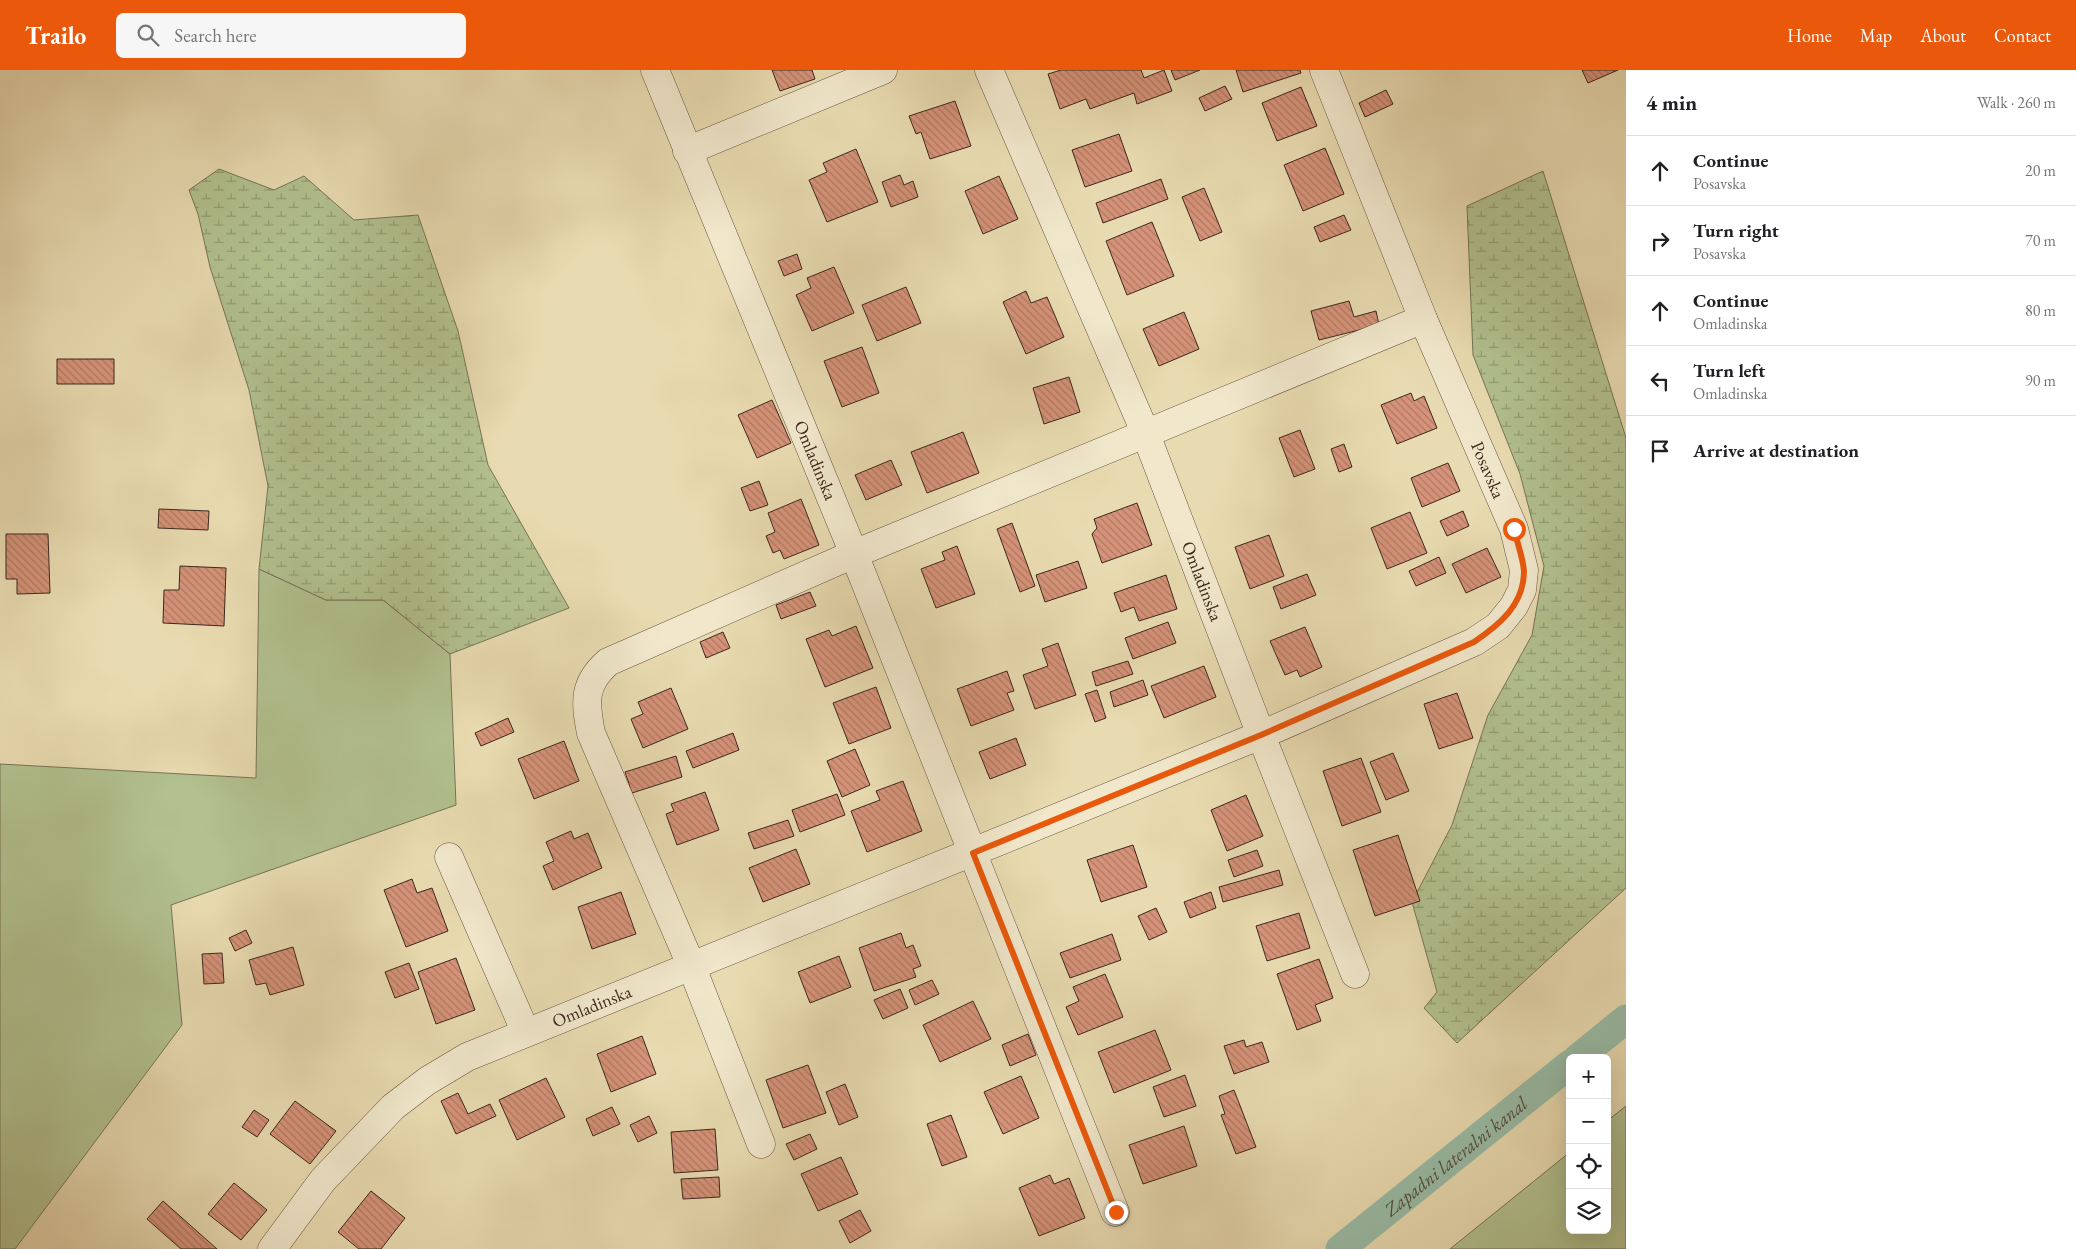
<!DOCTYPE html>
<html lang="en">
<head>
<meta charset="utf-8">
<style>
	body { margin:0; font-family:"EB Garamond",serif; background:#f6f6f6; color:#202124 }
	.controls { position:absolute; right:15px; bottom:15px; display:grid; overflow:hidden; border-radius:8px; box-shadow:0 5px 20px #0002 }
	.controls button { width:45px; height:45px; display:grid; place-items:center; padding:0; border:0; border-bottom:1px solid #e0e0e0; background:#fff; color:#202124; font:25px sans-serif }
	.stop { position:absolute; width:15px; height:15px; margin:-11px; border:4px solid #ea580c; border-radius:50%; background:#fff }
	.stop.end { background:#ea580c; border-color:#fff; box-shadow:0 1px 5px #0008 }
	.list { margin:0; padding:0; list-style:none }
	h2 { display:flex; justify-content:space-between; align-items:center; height:65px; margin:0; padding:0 20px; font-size:21px }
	h2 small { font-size:16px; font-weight:400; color:#757577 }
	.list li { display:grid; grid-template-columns:32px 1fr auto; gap:15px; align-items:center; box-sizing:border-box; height:70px; padding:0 20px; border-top:1px solid #e0e0e0 }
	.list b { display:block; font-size:19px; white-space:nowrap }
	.list p { margin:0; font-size:16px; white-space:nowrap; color:#757577 }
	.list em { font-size:16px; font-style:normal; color:#757577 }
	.icon { flex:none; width:28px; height:28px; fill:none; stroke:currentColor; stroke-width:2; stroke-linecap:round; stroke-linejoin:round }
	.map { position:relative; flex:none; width:1626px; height:1179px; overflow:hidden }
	header { display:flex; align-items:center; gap:30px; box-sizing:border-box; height:70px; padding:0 25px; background:#ea580c; color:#fff }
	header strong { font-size:24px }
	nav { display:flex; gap:28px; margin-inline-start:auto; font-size:18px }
	.search { width:350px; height:45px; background:#f6f6f6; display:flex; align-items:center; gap:12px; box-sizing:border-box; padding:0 18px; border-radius:8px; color:#757577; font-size:19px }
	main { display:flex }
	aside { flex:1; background:#fff }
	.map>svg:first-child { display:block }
	.green { fill:#b2c18f; stroke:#787456 }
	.wetland { fill:url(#wetland-marsh); stroke:#787456 }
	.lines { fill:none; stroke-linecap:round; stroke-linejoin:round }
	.canal { stroke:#99bca6; stroke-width:29 }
	.building { fill:url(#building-back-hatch); stroke:#3d271d }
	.minor-casing { stroke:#685442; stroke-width:29 }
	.minor { stroke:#f1e8cc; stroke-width:28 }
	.route { stroke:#ea580c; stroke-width:6 }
	.labels { text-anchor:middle; stroke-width:4; stroke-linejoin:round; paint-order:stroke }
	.street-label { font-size:18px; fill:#3d271d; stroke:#f1e8cc }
	.water-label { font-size:19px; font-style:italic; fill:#544c3f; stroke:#f1e8cc }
</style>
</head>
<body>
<header>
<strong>Trailo</strong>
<div class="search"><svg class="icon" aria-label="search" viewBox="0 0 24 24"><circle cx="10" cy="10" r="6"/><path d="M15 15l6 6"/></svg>Search here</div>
<nav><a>Home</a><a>Map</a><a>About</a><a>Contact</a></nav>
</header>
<main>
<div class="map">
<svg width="1626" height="1179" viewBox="0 0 1626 1179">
	<defs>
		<pattern id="wetland-marsh" width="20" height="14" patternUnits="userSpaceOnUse" patternTransform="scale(1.25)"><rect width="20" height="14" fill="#b2c18f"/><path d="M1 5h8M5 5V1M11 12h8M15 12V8" fill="none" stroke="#929d74"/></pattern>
		<pattern id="building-back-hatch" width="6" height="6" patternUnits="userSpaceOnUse" patternTransform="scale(1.25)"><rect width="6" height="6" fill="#d69379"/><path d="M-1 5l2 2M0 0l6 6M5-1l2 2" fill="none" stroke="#af7863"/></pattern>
	</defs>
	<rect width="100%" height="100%" fill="#e9dbb1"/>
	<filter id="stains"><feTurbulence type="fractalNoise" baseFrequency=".004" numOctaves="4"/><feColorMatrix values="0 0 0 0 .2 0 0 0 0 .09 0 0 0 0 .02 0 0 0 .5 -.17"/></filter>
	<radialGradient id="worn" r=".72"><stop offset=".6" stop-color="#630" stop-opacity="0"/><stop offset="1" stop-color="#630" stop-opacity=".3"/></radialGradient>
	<path class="green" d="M259,499L326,530H383L450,584L456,735L171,835L182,955L15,1179H0V694L256,708Z
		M1626,1036V1179H1450L1570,1082V1160H1607V1051Z"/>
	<path class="wetland" d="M219,99L274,120L304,106L354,150L418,145L458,261L488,395L569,538L450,584L383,530H326L259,499L268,416L249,320L210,197L198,144L189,120Z
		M1543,101L1626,368V818L1457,973L1424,938L1437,922L1412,832L1452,755L1488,645L1532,565L1544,496L1520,404L1473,285L1467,136Z"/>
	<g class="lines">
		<g class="canal">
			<path d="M1578,988L1626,949"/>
			<path id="s1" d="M1340,1179L1570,994"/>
		</g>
	</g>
	<path class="building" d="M772,0H812L815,9L780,21Z
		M1061,0H1141L1144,8L1164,0L1172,21L1137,34L1134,23L1090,39L1086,29L1060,39L1048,4Z
		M1171,0H1200L1175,10Z
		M1236,0H1300L1301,3L1243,22Z
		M1582,0H1618L1588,13Z
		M1225,16L1232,29L1205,41L1199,28Z
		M1301,17L1317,56L1277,71L1262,33Z
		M1386,20L1393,34L1365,47L1359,33Z
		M955,31L971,76L930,89L921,62L916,64L909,46Z
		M1119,64L1132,101L1085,117L1072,80Z
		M1325,78L1344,124L1303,141L1284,95Z
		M856,79L878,132L827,152L809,110L827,102L823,93Z
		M900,105L904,115L913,111L918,127L891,137L882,112Z
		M999,106L1018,149L983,164L965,121Z
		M1161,109L1168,129L1103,153L1096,133Z
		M1204,118L1222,162L1200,171L1182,127Z
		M1344,145L1351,160L1320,172L1314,157Z
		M1152,152L1174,206L1127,225L1106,171Z
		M797,184L802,199L784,206L778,191Z
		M834,197L854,243L812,261L796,225L811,218L807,208Z
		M906,217L921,253L877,271L862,235Z
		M1026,221L1031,233L1047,227L1064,267L1026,284L1003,232Z
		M1349,231L1354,247L1376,241L1379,255L1319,270L1311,241Z
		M1184,242L1199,279L1159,296L1143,259Z
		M862,277L879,323L842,337L824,291Z
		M57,289H114V314H57Z
		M1069,307L1080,342L1044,354L1033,318Z
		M1411,323L1414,331L1424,326L1437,358L1397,374L1381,335Z
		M772,330L791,373L757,388L738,345Z
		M1300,360L1315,399L1294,407L1279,368Z
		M963,362L979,403L927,423L911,382Z
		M1344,374L1352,397L1339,402L1331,379Z
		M891,390L902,415L866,430L855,405Z
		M1448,393L1460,421L1422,437L1411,408Z
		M759,411L768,435L750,441L741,418Z
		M801,429L819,475L784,489L780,480L773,483L766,466L775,462L768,443Z
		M1137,433L1152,475L1102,493L1092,464L1097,458L1094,449Z
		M159,439L209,441L208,460L158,458Z
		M1463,441L1469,456L1447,466L1440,451Z
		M1410,442L1427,483L1387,499L1371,458Z
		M1012,453L1035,516L1020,522L997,459Z
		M6,464H48L50,523L17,524V509H6Z
		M1269,465L1284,506L1250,519L1235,477Z
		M957,476L975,524L936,538L921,499L945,490L942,482Z
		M1487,478L1501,507L1466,523L1452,494Z
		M1439,487L1446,503L1416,516L1409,501Z
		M1078,491L1087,518L1045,532L1036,505Z
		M180,496L226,498L224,556L163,553L164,520H179Z
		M1307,504L1316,525L1281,539L1273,517Z
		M1166,505L1177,539L1139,551L1134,537L1121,542L1114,523Z
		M810,522L816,536L781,549L776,535Z
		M1168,552L1176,573L1133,589L1125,568Z
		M856,556L873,598L825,617L806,569L829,560L832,566Z
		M1305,557L1322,597L1300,607L1297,600L1285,605L1270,571Z
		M723,562L730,578L706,588L700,572Z
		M1058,573L1076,625L1035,639L1023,605L1048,596L1042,579Z
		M1128,591L1133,604L1096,616L1092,602Z
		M1204,596L1216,627L1164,648L1151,616Z
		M1007,601L1014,621L1007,623L1014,640L971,656L957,619Z
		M1143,610L1148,625L1114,637L1110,622Z
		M876,617L891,658L849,674L833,633Z
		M671,618L688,659L643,678L631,649L643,644L638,632Z
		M1097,620L1106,648L1095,652L1085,624Z
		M1457,623L1473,668L1439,679L1424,634Z
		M508,648L514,662L481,676L475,663Z
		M733,663L739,680L693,698L686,681Z
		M1016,668L1026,695L990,709L979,682Z
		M564,671L579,711L534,729L518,689Z
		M855,679L870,715L842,727L827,691Z
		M1393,683L1409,721L1386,730L1370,692Z
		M676,686L682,707L632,723L625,702Z
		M1361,688L1381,742L1342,756L1323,701Z
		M903,711L922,761L867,782L851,741L880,730L876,721Z
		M705,722L719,760L677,775L666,744L674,741L671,734Z
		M837,724L845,745L800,762L792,740Z
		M1246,725L1263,766L1227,781L1211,740Z
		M788,750L794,766L754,779L748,763Z
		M571,761L574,769L588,763L602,798L553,820L543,796L554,791L546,772Z
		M1398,765L1420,831L1375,846L1353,780Z
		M1133,775L1147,817L1101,832L1087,790Z
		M796,779L810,814L763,832L749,798Z
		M1257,780L1263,796L1234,807L1228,790Z
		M1279,800L1283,815L1223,832L1219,817Z
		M412,809L417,823L432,818L448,861L406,877L384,820Z
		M621,822L636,864L592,879L578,837Z
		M1211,822L1216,838L1190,848L1184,832Z
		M1156,838L1167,862L1149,870L1138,846Z
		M1299,843L1310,878L1267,891L1256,856Z
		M246,860L252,873L235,881L229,868Z
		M901,863L906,878L913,875L921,896L913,899L916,907L874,921L859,878Z
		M1112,864L1121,890L1070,908L1060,883Z
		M293,877L304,915L270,925L266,913L256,915L249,890Z
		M222,883L224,913L204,914L202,884Z
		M839,886L851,917L810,933L798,902Z
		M456,888L475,940L436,954L418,902Z
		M1319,889L1333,928L1315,935L1321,951L1297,960L1277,904Z
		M409,893L419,919L395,928L385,902Z
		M1105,904L1123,947L1078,965L1066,937L1079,931L1073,917Z
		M932,910L939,924L915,935L909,920Z
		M900,919L908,938L883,949L874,930Z
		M973,931L991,969L940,992L923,955Z
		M1155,960L1171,1000L1114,1023L1098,982Z
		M1028,964L1036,985L1010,996L1002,975Z
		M642,966L656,1004L611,1022L597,984Z
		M1244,970L1246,977L1262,972L1269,992L1234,1004L1224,976Z
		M808,995L826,1043L783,1058L766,1010Z
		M1185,1005L1196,1036L1164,1047L1153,1017Z
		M1021,1006L1039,1048L1003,1064L984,1022Z
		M546,1008L565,1047L517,1070L499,1030Z
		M845,1014L858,1047L839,1055L826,1022Z
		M1234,1020L1256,1077L1236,1084L1221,1045L1225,1044L1219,1026Z
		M458,1023L468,1044L490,1034L496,1046L456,1064L441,1031Z
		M295,1031L336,1061L310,1094L270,1064Z
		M612,1037L620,1054L593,1066L586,1049Z
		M254,1040L269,1050L257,1067L242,1057Z
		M951,1045L967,1087L942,1096L927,1054Z
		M649,1046L657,1063L638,1072L630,1055Z
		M1184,1056L1197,1096L1143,1114L1129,1075Z
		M715,1059L718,1100L674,1103L671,1062Z
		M810,1064L817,1079L794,1090L786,1074Z
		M841,1087L858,1124L818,1141L801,1104Z
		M1050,1105L1054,1114L1069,1108L1085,1148L1039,1166L1019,1118Z
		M719,1107L720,1127L683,1129L681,1109Z
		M234,1113L267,1140L241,1170L208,1144Z
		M371,1121L405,1148L381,1179H359L338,1162Z
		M163,1131L217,1179H181L147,1149Z
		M860,1140L871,1161L850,1173L839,1151Z"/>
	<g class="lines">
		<g class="minor-casing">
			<g id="minor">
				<path id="s2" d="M655,0L854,484L1115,1142"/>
				<path id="s3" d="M989,0L1145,362L1261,665L1355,904"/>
				<path d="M687,81L883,0"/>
				<path d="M449,787L526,963"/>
				<path d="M761,1074L691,895L591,663C585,632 583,614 608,592L854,484L1423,249"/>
				<path id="s4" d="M272,1179L323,1110L393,1037L427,1011L467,987L1261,665L1474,572L1498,556L1514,536L1522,520L1524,500L1514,459L1423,249L1324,0"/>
			</g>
		</g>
		<use href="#minor" class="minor"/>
	</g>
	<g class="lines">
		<path class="route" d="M1116,1142L973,783L1261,665L1474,572C1499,555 1524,535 1524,501C1523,488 1517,472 1514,459"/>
	</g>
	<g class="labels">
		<g class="street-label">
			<text dy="6" stroke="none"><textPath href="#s2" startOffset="422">Omladinska</textPath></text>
			<text transform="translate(1488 400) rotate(67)" y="6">Posavska</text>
			<text dy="6" stroke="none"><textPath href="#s3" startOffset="554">Omladinska</textPath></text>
			<text dy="6" stroke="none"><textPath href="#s4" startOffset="411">Omladinska</textPath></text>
		</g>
		<g class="water-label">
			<text dy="7" stroke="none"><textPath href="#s1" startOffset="148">Zapadni lateralni kanal</textPath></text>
		</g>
	</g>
	<rect width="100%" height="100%" filter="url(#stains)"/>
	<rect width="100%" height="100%" fill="url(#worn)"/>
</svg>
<div class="controls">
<button>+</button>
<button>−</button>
<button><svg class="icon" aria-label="locate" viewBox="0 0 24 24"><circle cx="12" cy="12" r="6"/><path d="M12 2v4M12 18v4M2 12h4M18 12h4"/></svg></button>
<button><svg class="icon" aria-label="layers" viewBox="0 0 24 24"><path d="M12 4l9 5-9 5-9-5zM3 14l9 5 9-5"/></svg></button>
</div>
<div class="stop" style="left:1514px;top:459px"></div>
<div class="stop end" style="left:1116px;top:1142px"></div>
</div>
<aside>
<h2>4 min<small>Walk · 260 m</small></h2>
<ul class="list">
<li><svg class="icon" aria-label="ahead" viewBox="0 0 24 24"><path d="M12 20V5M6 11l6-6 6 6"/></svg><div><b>Continue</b><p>Posavska</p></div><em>20 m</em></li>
<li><svg class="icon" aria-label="right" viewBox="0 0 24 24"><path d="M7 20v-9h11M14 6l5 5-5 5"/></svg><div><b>Turn right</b><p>Posavska</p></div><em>70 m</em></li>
<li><svg class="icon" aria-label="ahead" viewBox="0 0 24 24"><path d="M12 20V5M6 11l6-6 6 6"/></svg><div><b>Continue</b><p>Omladinska</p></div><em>80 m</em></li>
<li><svg class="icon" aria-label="left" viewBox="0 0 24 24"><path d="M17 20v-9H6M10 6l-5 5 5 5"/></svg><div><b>Turn left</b><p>Omladinska</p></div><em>90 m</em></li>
<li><svg class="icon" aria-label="arrive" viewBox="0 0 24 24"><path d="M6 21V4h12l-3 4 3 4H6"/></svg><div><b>Arrive at destination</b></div></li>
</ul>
</aside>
</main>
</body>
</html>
